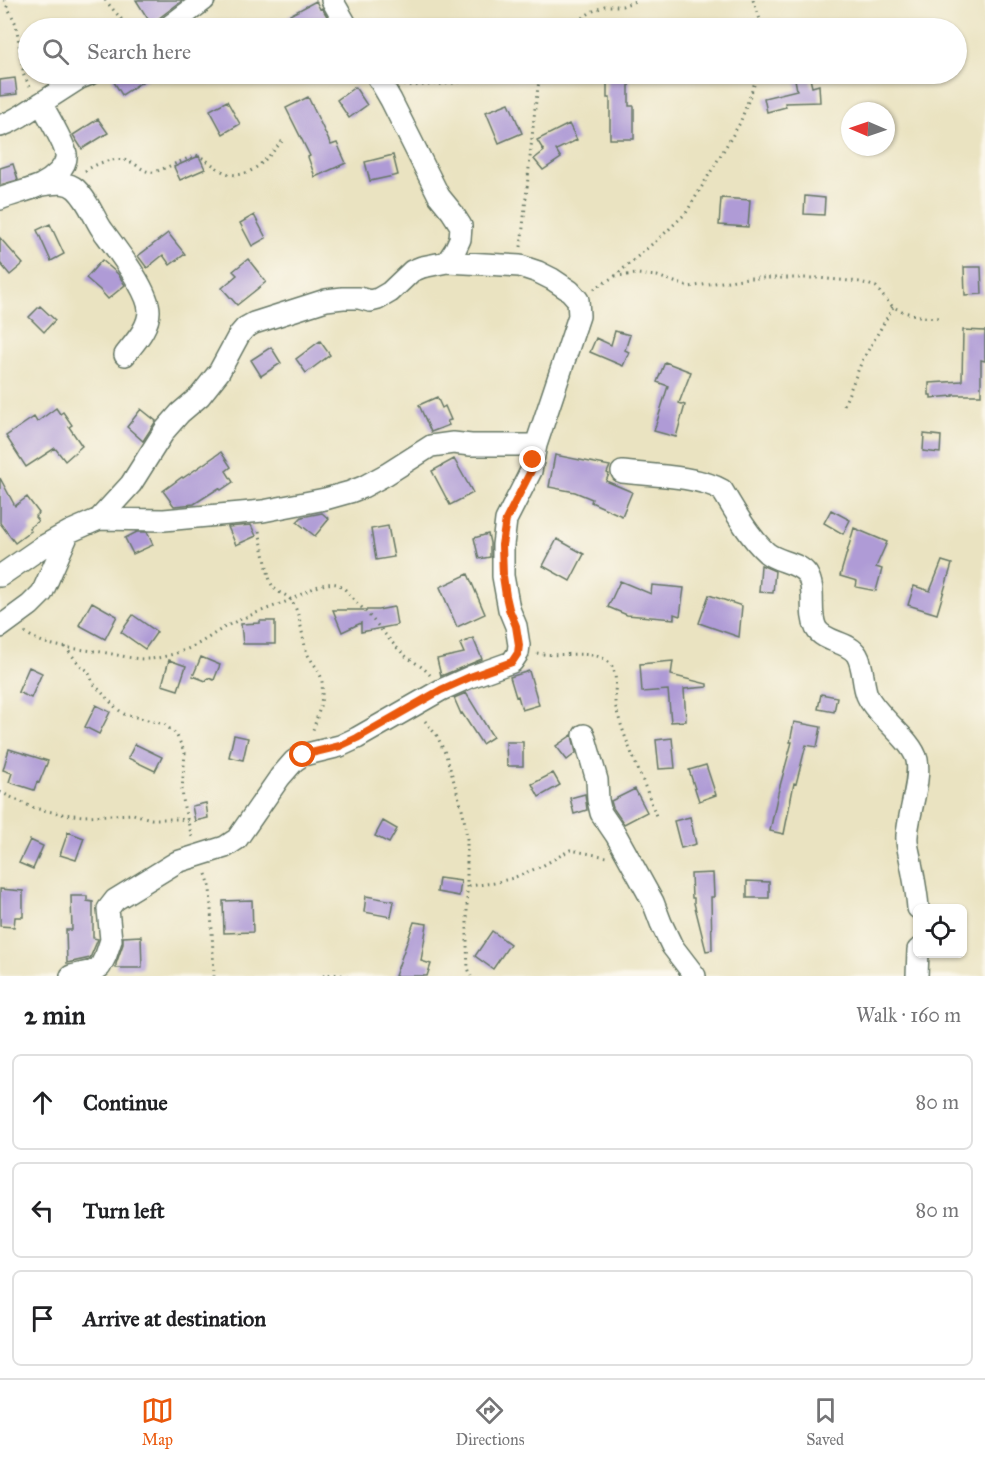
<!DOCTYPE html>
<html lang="en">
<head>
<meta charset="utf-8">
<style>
	body { margin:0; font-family:"IM FELL Great Primer",serif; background:#f2f2f2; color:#202124 }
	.controls { position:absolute; right:18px; bottom:18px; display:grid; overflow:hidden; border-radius:9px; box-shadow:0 2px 4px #0004 }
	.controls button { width:54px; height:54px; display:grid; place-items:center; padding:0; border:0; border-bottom:2px solid #e0e0e0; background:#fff; color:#202124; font:30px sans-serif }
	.compass { position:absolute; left:841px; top:102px; width:54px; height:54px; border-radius:50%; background:#fff; box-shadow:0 2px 4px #0004; rotate:272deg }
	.stop { position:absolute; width:18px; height:18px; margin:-14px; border:4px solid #ea580c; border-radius:50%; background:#fff }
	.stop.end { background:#ea580c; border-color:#fff; box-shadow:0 2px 6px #0008 }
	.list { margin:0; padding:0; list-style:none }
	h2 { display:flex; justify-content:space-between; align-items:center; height:78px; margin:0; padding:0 24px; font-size:26px }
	h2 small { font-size:20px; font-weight:400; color:#757577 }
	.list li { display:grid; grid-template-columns:39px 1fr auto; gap:18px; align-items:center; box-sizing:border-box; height:96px; margin:0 12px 12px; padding:0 12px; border:2px solid #e0e0e0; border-radius:9px }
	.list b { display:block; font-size:22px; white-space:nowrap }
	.list em { font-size:20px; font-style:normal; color:#757577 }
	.icon { flex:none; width:33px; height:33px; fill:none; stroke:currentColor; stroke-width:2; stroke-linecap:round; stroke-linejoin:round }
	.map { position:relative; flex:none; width:985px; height:976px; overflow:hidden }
	.search { position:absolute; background:#fff; box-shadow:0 2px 4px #0004; left:18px; right:18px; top:18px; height:66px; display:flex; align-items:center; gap:15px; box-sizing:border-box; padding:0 21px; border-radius:33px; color:#757577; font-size:22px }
	.sheet { height:402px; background:#fff }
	nav { display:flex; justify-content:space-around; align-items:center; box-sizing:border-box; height:84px; border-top:2px solid #e0e0e0; background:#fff; font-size:16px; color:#757577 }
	nav a { display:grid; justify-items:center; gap:3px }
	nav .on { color:#ea580c }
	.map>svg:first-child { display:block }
	.building { fill:#af9bd6 }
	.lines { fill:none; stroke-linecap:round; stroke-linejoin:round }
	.minor-casing { stroke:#667765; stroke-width:24 }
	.path { stroke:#667765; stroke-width:3; stroke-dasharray:1.5 4.5; stroke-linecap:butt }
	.minor { stroke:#fff; stroke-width:21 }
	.route { stroke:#ea580c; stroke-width:8 }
</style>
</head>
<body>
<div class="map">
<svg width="985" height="976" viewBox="0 0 985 976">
	<rect width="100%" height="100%" fill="#fbf7ec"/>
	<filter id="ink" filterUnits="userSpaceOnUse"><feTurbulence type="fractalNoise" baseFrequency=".0167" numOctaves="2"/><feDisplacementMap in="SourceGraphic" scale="12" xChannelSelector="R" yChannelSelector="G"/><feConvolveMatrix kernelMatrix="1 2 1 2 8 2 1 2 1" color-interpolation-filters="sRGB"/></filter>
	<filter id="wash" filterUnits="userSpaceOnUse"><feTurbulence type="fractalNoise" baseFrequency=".008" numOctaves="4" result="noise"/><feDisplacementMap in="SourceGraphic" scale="24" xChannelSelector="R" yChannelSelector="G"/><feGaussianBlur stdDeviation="1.35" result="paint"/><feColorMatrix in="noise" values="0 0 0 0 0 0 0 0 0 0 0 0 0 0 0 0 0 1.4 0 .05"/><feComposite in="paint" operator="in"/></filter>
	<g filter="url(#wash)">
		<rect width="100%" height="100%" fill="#eae3c1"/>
		<g id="blocks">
			<path class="building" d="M136,0H183L151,24Z
				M316,1L320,9L322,8L334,28H294L288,16Z
				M119,74H154L122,95L112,79Z
				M794,74H809L812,87L819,85L820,102L785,103L786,107L767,112L764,98L797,90Z
				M607,75L629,76V106H634V139H610V98H607Z
				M15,78L17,94L0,96V80Z
				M355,87L367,105L349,118L337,100Z
				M308,97L331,145L337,143L346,163L315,177L308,157L310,156L286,108Z
				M227,101L240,124L223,134L210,110Z
				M509,103L522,133L499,143L486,112Z
				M98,119L108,133L82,149L73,135Z
				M569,124L577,140L556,150L561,158L543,170L534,159L544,151L537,140Z
				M393,155L398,175L370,181L365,162Z
				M199,156L205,169L180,180L174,167Z
				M13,164L18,180L0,185V168Z
				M805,196L825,198L824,215L804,214Z
				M721,198L750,200L748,227L719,225Z
				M254,215L266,238L252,246L240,223Z
				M50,224L64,254L51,261L37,230Z
				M168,233L185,254L170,265L163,255L147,268L138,256Z
				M0,238L23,264L10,275L0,263Z
				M248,259L266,282L237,305L222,288L237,275L233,271Z
				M102,260L118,274L125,285L108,299L100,290L86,278Z
				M964,267H981L982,294L965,295Z
				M40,306L55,320L44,332L29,317Z
				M963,330L985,331V361L981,360V395H953V396L931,398V395H929V383L962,381Z
				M615,331L630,335L625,350L629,352L623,366L590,352L596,338L611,345Z
				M320,341L330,355L306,373L296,359Z
				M271,347L281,363L261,376L251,360Z
				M665,362L691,372L679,403L685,405L676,437L654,431L668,386L657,382Z
				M437,397L442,408L445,406L451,420L447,421L449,425L431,432L419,405Z
				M56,408L60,414L63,412L72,425L69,427L82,446L65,461L55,448L26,467L6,436L34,417L37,422Z
				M141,409L156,421L143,441L127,427Z
				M924,434L941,436L940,453L923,451Z
				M221,452L231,467L226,471L233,482L221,490L219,488L194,504L174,506L163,491L182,477L183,478Z
				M555,455L610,466L607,473L609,474L606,481L632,492L622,516L591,502L592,499L575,492L549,487Z
				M454,459L473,493L450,505L432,471Z
				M0,478L15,506L27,497L39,513L35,517L38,521L29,528L31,531L15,543L0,523Z
				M831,510L850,520L843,534L824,523Z
				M322,513L329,519L315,536L297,522L302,517Z
				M251,525L256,536L236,545L228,527Z
				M388,526L394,557L376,560L371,529Z
				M854,528L887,542L876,567L882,569L876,591L856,587L857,581L840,576Z
				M137,532H147L153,545L133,554L125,538Z
				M488,534L490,543V557L479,559L474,538Z
				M557,539L584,554L570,581L543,566Z
				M942,561L952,564L937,614L908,605L914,586L930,591Z
				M761,565L775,571L773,593L759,592Z
				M468,574L485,614L457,627L440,587Z
				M620,581L651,594L652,585L684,588L680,616L674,614V619L627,615L608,607Z
				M709,595L742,606L739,637L699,623Z
				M92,602L117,616L105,639L79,625Z
				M394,607L397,625L361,632V623L342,632L333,610H378Z
				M133,615L157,632L145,649L121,632Z
				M260,621H275V644H243L241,624L260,623Z
				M473,638L482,659L441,676L437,659L464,653L460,644Z
				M201,657L220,665L214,680L208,678L206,681L193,676Z
				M169,660L186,666L178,690L162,685Z
				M673,661L671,675L707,684V687L684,689L686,721L671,722L668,690L642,692L640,664Z
				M29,667L42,673L31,698L18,692Z
				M529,671L539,705L522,710L518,696L516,697L510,677Z
				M466,693L493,737L482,744L462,713L461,714L454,698Z
				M821,694L837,697L834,712L818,709Z
				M96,705L110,712L99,734L85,727Z
				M794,722L821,727L817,747L806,745L796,784L794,783L784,834L770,831L778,793L792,742H790Z
				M234,735L248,738L243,760L229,757Z
				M572,735L576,753L567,760L556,746Z
				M672,738L675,768L659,769L656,740Z
				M506,742H523V766H507Z
				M135,744L162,757L155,771L128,758Z
				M9,749L48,761L39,783L37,782L34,790L9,782L12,773L3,770Z
				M706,765L716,795L699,801L689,770Z
				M553,773L560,785L539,797L532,784Z
				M635,789L647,812L624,824L613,808L611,801Z
				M585,794L587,810L574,814L570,798Z
				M206,803L208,818L195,821L192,806Z
				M690,817L696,844L681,848L674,821Z
				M383,821L397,829L389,843L375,836Z
				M68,832L84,838L76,860L60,855Z
				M30,840L43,846L33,869L19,863Z
				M713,873L714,897H711L712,950L706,951L694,903V898H692L691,874Z
				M439,878L461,881L459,896L437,892Z
				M747,881L769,882V898H747Z
				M0,889L23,891V917H15L14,927L0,926Z
				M71,896H87V901L93,902V938L98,939L90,958L67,963L66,930H72Z
				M366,896L394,901L391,917L364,912Z
				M252,900L253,932L224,933L223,901Z
				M414,922L427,924L421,961L431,964L427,976H395Z
				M492,931L510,944L493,969L475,956Z
				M141,936L142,968H116V964L123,944V937Z"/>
		</g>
	</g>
	<g filter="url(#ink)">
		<use href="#blocks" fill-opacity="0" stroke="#667765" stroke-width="1.5"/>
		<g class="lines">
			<g class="minor-casing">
				<path id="minor" d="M332,0L348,28
					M167,28L204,0
					M376,74L391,100L439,196L452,212L461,226L460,239L455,250L447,262
					M0,126L10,122L21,116L80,78L90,74
					M41,185C52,184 66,180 76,189C87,199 93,215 101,228C114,246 149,290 149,311C149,328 134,343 125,355
					M0,199C12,194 30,190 41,185C51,180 68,167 66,154C65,144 47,114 41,103
					M622,472C649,475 699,476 722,490C734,510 749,537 767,553C778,562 798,562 807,574C817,590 808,612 816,628C824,643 849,641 857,655C864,667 862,682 867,695C876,716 912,739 917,760C921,781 908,815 907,836C906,845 910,855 911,863C914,879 917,893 918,908
					M99,519L164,520L263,511L325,499L350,492L363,487L387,474L431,446L453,443L471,445H536
					M0,576L42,547L69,532L99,519L131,484L165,430L180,413L200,396L219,372L239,335L245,328L254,323L326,300L343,298H359L370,301L378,299L390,292L412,271L422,267L447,262L520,266L538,272L552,279L570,291L578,300L579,316L536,445L531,471L506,520L503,545V576L509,609L516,626L519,645L518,653L512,662L470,677L441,690L357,738L340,746L303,755L294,761L280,777L237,839L225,847L177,862L115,900L108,909L111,940L106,955L100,967L93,971L71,976
					M0,627L30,605L42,593L69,532
					M584,735L597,780L598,800L601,813L616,835L653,902L661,923L672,946L695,976
					M917,976L918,950"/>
			</g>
			<path class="path" d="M4,0L16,24L24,76L30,86
				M105,0L129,28
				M753,0L763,28
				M568,28L591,12L605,6H622L638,0
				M404,85C430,86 470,83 494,74
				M85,171C99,162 117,155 133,163C141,168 146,173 155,172L196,155C207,159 214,167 224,172C250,184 270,154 285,138
				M521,247L535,108L540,74
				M615,276L637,274L657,276L689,287L748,278H817L861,282L876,287L882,295L893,307L904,312L923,317L941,318
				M594,289L615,276L665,233L686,213L740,123L758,74
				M844,405L862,361L893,307
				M259,531L270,581C276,595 282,591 290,599C301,611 302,640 307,653C312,663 321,671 322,682C324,700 317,717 312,733
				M25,632C43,647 71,648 94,651C115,653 136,662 157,658C169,656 184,651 196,645C206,640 216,632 227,626C247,615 269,609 290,600C303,594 321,581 337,584C344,586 351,597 356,602C373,618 386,637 402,653C411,661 423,666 430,675
				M65,647L80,665L88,671L93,683L116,708L124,714L164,724L176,734L185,753L182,790L184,807L192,837
				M537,653C557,658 590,649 606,660C622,671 612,693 616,708C626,745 644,780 656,816
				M425,721L437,736L446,755L463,812L467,838V946L468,968L471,976
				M0,792L34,808L61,814L84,816L133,814L151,819H181L189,822
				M206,874L210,886L214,976
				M469,886L494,883L513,878L542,866L570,850L607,857
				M323,976L332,974L347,976"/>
			<use href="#minor" class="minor"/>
		</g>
	</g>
	<g class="lines" filter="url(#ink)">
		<path class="route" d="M303,755L340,746L357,738L441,690L470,677L512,662L518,653L519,645L516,626L509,609L506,596L503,576L502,545L506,520L531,471L533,460"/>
	</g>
</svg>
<div class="controls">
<button><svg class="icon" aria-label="locate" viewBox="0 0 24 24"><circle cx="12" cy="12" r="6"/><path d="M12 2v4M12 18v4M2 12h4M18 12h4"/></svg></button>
</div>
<svg class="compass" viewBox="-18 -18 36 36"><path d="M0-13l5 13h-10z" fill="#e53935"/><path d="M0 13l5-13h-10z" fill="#757577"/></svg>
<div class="stop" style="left:303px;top:755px"></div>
<div class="stop end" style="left:533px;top:460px"></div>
<div class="search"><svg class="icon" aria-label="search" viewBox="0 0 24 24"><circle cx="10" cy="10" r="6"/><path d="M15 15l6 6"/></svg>Search here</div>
</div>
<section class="sheet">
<h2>2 min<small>Walk · 160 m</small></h2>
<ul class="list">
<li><svg class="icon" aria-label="ahead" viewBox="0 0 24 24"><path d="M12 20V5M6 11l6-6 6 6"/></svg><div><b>Continue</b></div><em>80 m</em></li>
<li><svg class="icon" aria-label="left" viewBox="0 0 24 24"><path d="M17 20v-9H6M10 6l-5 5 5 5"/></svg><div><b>Turn left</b></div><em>80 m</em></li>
<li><svg class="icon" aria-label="arrive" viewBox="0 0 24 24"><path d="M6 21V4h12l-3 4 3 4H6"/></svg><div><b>Arrive at destination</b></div></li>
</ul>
</section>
<nav>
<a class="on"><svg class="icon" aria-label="map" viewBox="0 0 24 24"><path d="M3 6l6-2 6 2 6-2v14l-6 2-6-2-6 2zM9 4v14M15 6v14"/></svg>Map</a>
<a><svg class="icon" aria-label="directions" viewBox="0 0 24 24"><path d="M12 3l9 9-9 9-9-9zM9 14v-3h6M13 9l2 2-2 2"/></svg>Directions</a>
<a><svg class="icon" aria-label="saved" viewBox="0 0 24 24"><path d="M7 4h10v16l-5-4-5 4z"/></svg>Saved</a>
</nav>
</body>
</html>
